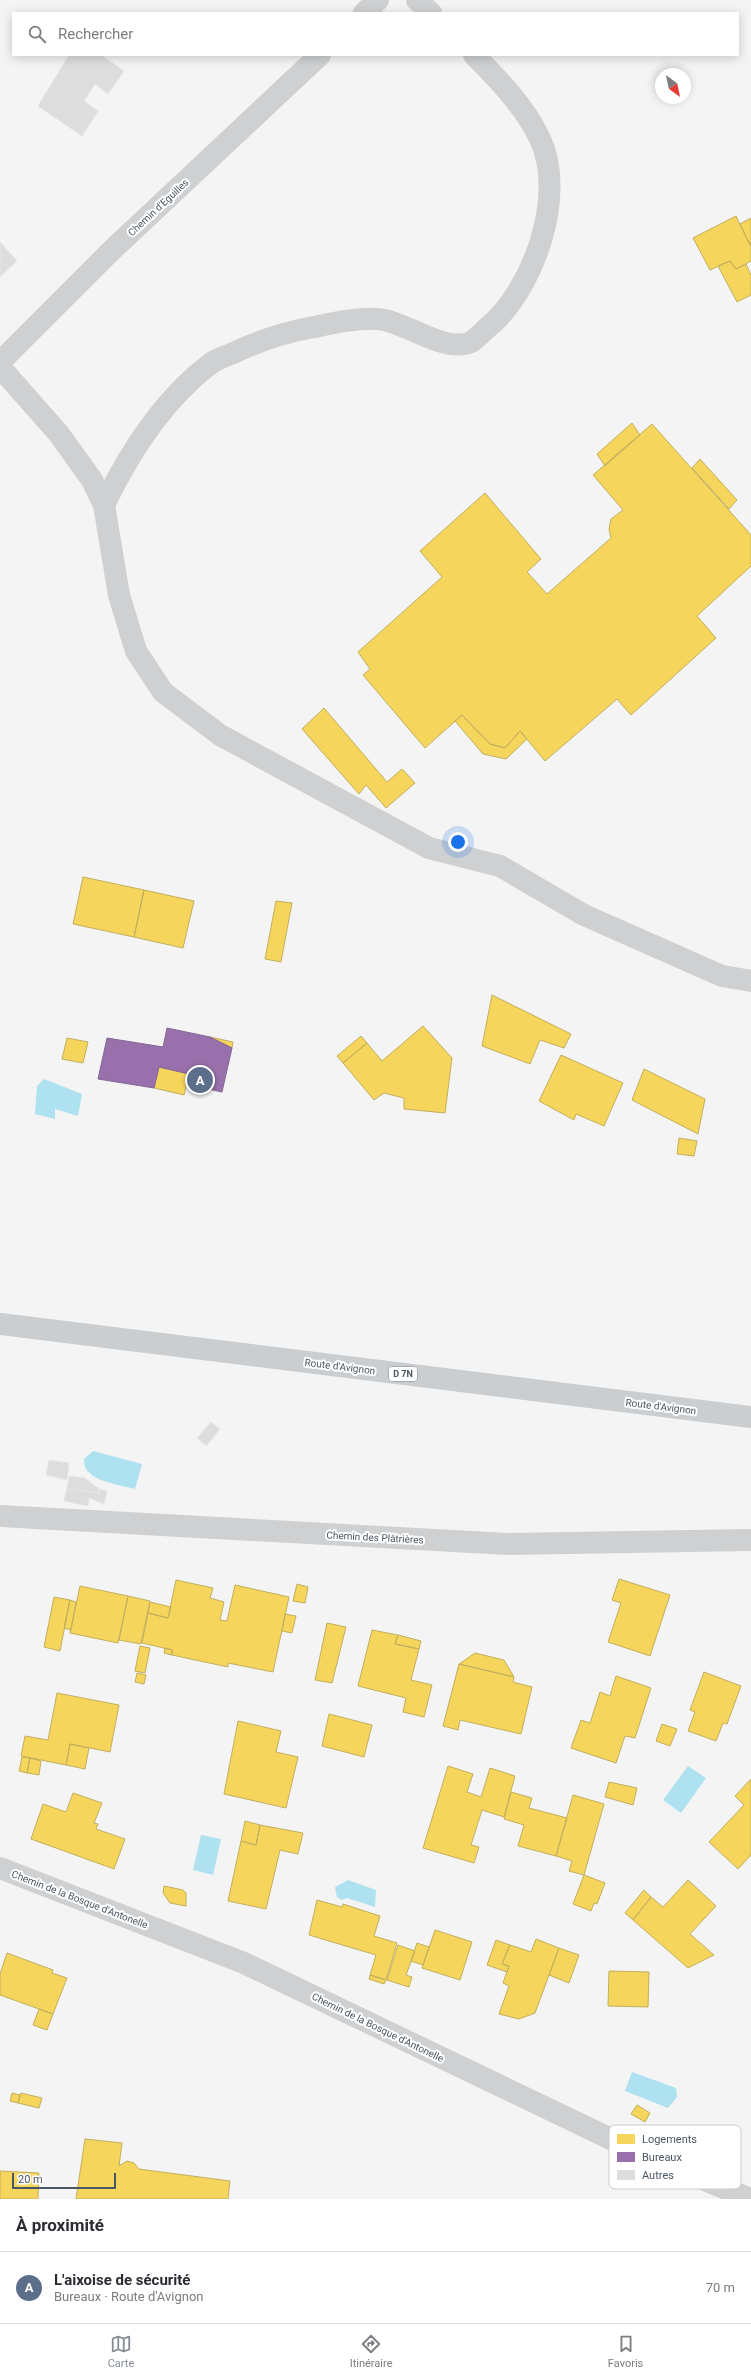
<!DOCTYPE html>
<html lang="fr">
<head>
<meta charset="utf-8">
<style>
	body { margin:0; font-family:Roboto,sans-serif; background:#f7f7f7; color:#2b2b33 }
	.compass { position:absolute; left:655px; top:68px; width:36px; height:36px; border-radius:50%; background:#fff; box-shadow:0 2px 10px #0003; rotate:147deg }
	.scale { position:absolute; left:12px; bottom:10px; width:104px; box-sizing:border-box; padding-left:4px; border:2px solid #4a5661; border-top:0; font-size:11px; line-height:14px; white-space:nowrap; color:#4a5661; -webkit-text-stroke:3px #fff; paint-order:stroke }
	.you { position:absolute; left:458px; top:842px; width:14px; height:14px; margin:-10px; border:3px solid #fff; border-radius:50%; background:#1a73e8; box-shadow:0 0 0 6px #1a73e833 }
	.badge { display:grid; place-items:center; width:26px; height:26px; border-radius:50%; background:#868d94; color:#fff; font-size:13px; font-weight:700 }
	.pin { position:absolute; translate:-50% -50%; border:2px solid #fff; box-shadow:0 1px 4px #0006 }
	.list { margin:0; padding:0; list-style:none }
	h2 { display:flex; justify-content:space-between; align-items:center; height:52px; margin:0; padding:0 16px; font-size:17px }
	h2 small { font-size:13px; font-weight:400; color:#7c7c81 }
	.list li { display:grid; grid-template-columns:26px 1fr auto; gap:12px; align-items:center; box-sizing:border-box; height:72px; padding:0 16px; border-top:1px solid #e1e1e2 }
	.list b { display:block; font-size:15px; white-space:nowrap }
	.list p { margin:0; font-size:13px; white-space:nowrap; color:#7c7c81 }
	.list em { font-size:13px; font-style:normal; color:#7c7c81 }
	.icon { flex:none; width:22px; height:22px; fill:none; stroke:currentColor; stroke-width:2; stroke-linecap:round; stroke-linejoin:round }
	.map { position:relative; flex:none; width:751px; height:2199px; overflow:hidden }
	.search { position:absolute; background:#fff; box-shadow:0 2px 10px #0003; left:12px; right:12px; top:12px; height:44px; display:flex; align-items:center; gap:10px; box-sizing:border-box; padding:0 14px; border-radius:0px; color:#7c7c81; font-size:15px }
	.sheet { height:124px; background:#fff }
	nav { display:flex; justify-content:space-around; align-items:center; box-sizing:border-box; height:56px; border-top:1px solid #e1e1e2; background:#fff; font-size:11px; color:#7c7c81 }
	nav a { display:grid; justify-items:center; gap:2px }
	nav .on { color:#868d94 }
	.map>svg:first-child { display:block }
	.water { fill:#aee2f0 }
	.homes { fill:#f6d55c; stroke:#c2af5e }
	.offices { fill:#9970ab; stroke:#816895 }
	.building { fill:#ddddde; stroke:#e5e6e7 }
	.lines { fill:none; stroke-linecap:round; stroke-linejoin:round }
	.minor { stroke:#ced0d2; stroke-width:22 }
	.major { stroke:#caced1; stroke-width:22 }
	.labels { text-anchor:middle; stroke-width:4; stroke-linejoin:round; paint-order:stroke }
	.shield { fill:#fff; stroke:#808990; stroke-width:1 }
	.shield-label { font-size:9px; font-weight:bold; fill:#4a5661 }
	.street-label { font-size:10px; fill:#4a5661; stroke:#fff }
	.key { fill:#fff; stroke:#c9ccd0; stroke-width:1 }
	.key-label { font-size:11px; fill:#4a5661 }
</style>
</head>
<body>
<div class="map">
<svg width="751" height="2199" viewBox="0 0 751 2199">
	<rect width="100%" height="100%" fill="#f4f4f4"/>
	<path class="water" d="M44,1079L82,1094L78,1116L55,1109V1119L35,1114L37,1086Z
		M93,1451L142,1464L135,1489C118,1484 82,1481 84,1459Z
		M688,1766L706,1778L681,1813L663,1800Z
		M201,1835L221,1839L213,1875L193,1870Z
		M348,1880L376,1890L375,1907L347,1898L342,1900L337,1897L335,1887Z
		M632,2072L676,2088L677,2097L668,2108L625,2091Z"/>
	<path class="homes" d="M736,216L751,247V261L736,269L730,261L710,270L693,238Z
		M751,218V245H750L740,224Z
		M730,261L736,269L746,264L751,275V295L737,302L718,266Z
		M632,423L640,435L605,466L597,454Z
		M652,424L751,535V566L697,616L716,638L631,715L617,699L545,761L520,731L505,748L490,744L462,715L425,748L363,675L370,669L358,652L442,577L420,551L485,493L541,559L527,572L547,594L611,538L609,529L611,519L623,510L593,475Z
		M700,459L737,500L729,509L692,468Z
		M324,708L387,782L402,769L415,783L386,808L366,785L359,794L302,729Z
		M462,715L490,744L505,748L520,731L527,739L506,759L483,754L455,721Z
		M83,877L144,890L134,937L73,924Z
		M144,890L194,901L183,948L134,937Z
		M276,901L292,903L281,962L265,959Z
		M492,995L571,1034L564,1048L540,1040L530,1064L482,1046Z
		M423,1026L452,1058L445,1113L404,1109V1098L384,1093L374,1100L343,1063L367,1043L382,1061Z
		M361,1036L367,1043L343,1063L337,1056Z
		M210,1037L233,1042L232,1048Z
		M67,1038L88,1042L83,1063L62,1059Z
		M561,1055L623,1083L604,1126L576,1114L574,1120L539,1101Z
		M159,1067L189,1074L184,1095L154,1088Z
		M644,1069L705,1099L698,1134L632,1100Z
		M679,1138L697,1141L694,1156L677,1154Z
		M619,1579L670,1595L650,1656L608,1642L621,1603L612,1600Z
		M176,1580L213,1588L210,1598L224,1602L220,1620L227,1621L235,1585L289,1597L273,1672L228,1663V1667L172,1655V1650L142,1643L148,1613L168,1618Z
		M297,1584L308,1587L305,1603L293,1601Z
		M80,1586L128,1596L118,1643L70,1633Z
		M128,1596L150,1601L141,1644L119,1640Z
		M54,1597L70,1600L60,1651L44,1647Z
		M70,1600L76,1602L71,1630L64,1628Z
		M150,1602L171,1607L168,1618L148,1613Z
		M285,1614L296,1616L292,1633L282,1631Z
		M327,1623L346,1627L332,1683L315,1680Z
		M372,1630L398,1635L395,1644L419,1649L411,1680L432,1685L424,1717L403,1712L406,1698L358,1686Z
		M398,1635L421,1641L419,1649L395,1644Z
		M140,1646L150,1648L145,1673L135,1671Z
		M165,1648L172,1650V1655L164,1653Z
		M475,1653L504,1660L514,1677L459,1664Z
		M459,1664L514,1677L513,1682L532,1687L521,1734L460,1720L458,1730L443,1726Z
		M704,1672L741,1686L727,1724L723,1723L716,1741L688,1731L695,1712L690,1710Z
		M137,1673L146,1675L144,1684L135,1682Z
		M616,1676L651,1688L635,1738L625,1736L616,1763L571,1748L581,1720L590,1723L600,1692L610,1696Z
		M57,1693L119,1705L110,1752L70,1744L66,1765L21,1756L25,1736L48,1740Z
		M329,1714L372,1725L364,1757L322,1746Z
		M238,1721L281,1731L276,1752L298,1757L286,1808L224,1794Z
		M662,1724L677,1729L670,1746L656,1741Z
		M70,1744L89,1748L85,1769L66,1765Z
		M22,1757L30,1758L27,1773L19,1771Z
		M30,1758L41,1761L39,1775L27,1773Z
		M448,1766L473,1774L467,1792L481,1797L490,1768L515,1776L504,1817L482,1810L471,1845L479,1847L474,1863L423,1848Z
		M751,1779V1855L738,1869L709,1842L744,1805L735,1796Z
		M609,1782L637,1788L633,1805L605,1797Z
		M511,1792L532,1798L529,1808L567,1818L556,1856L518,1846L524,1825L504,1819Z
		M73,1793L102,1803L94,1823L98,1824L96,1829L125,1839L114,1869L31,1839L43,1804L66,1812Z
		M573,1795L604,1804L584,1875L569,1871L572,1861L556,1856Z
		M245,1821L260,1825L256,1845L241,1841Z
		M260,1825L303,1833L298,1854L280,1850L266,1909L228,1901L241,1841L256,1845Z
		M584,1875L605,1883L597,1904L594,1903L591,1911L573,1904Z
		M688,1880L716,1906L690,1934L714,1955L688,1968L633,1920L651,1897L663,1907Z
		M164,1886L183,1890L186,1893V1906L170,1903L163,1893Z
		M644,1890L651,1897L633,1920L625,1913Z
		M317,1900L342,1907L343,1904L380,1916L374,1936L397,1943L386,1980L370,1975L376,1955L309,1935Z
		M435,1930L472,1942L460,1980L422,1968Z
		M536,1939L559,1948L535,2013L519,2019L499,2014L509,1986L503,1983L509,1966L502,1964L510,1945L531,1952Z
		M496,1940L510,1945L502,1964L509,1966L507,1972L487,1965Z
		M417,1943L429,1947L423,1965L411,1961Z
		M398,1945L415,1951L406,1975L412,1977L409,1987L387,1980Z
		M559,1948L579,1955L569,1983L549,1975Z
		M7,1953L53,1970L52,1973L67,1978L53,2014L0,1995V1974Z
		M609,1971L649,1972L648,2007L608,2006Z
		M370,1975L386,1980L384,1984L369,1979Z
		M39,2009L53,2014L47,2030L33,2025Z
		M12,2093L20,2095L18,2103L10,2101Z
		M21,2093L42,2098L39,2108L18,2103Z
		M637,2105L650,2113L645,2122L631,2114Z
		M85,2139L122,2143L119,2166L127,2161L134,2163L139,2169L230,2181L228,2199H76Z
		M0,2171L39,2173L38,2199H0Z"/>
	<path class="offices" d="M167,1028L210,1037L232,1048L222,1092L186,1084L189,1074L159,1067L154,1088L98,1079L107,1038L163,1047Z"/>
	<path class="building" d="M69,55H101L124,71L108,94L95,84L84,101L98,111L82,136L38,106Z
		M0,242L17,261L0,277Z
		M211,1422L220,1429L206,1446L197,1438Z
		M49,1460L69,1463L67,1480L46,1475Z
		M69,1476L85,1478L99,1489V1493L67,1488Z
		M67,1488L99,1493V1489L107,1491L104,1504L89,1498L88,1506L64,1501Z"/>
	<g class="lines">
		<path class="minor" d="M417,0L431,13
			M364,13L378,0
			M0,362L111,251L320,55
			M0,367L59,434L92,480L104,505L119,595L136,651L163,692L220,735L429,848L500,866L584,915L722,976L751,981
			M104,505C129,453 164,399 210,364C216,359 224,357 231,354C258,341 285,332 314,327C334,323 356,318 377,319C404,320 444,354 471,342C476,339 482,333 486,329C533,292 567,195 540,139C525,107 499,80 474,55
			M0,1516L507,1544L751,1540
			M0,1868L244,1963L636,2151L750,2199"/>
		<path class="major" d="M0,1324L751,1417"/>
	</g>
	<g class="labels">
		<rect class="shield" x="389" y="1367" width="28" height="14" rx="3"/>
		<g class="shield-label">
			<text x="403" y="1377">D 7N</text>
		</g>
		<g class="street-label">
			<text transform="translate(158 207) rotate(-43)" y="4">Chemin d'Eguilles</text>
			<text transform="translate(340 1366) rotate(7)" y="4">Route d'Avignon</text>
			<text transform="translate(661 1406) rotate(7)" y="4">Route d'Avignon</text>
			<text transform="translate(375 1537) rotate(3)" y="4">Chemin des Plâtrières</text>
			<text transform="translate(80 1899) rotate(21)" y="4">Chemin de la Bosque d'Antonelle</text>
			<text transform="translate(378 2027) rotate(26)" y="4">Chemin de la Bosque d'Antonelle</text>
		</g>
	</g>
	<rect x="609" y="2125" width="132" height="64" rx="6" class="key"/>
	<rect x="617" y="2134" width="18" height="10" fill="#f6d55c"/>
	<rect x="617" y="2152" width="18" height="10" fill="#9970ab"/>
	<rect x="617" y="2170" width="18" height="10" fill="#ddddde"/>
	<g class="key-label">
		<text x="642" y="2143">Logements</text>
		<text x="642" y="2161">Bureaux</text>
		<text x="642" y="2179">Autres</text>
	</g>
</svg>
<svg class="compass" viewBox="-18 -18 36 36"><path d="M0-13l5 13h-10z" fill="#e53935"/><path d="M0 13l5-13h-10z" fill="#7c7c81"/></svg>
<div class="scale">20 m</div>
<div class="you"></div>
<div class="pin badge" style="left:200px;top:1080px;background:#5c6f8a">A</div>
<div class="search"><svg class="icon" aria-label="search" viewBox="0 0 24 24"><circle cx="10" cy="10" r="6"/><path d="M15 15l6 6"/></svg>Rechercher</div>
</div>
<section class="sheet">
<h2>À proximité<small></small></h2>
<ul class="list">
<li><span class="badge" style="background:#5c6f8a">A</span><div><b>L'aixoise de sécurité</b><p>Bureaux · Route d'Avignon</p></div><em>70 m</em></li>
</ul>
</section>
<nav>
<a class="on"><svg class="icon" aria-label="map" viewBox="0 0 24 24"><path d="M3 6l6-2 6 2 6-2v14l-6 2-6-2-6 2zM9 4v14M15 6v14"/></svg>Carte</a>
<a><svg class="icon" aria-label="directions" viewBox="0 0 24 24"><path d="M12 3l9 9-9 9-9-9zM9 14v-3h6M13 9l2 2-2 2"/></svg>Itinéraire</a>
<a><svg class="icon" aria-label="saved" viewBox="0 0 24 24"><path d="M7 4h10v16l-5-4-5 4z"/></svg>Favoris</a>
</nav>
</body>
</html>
